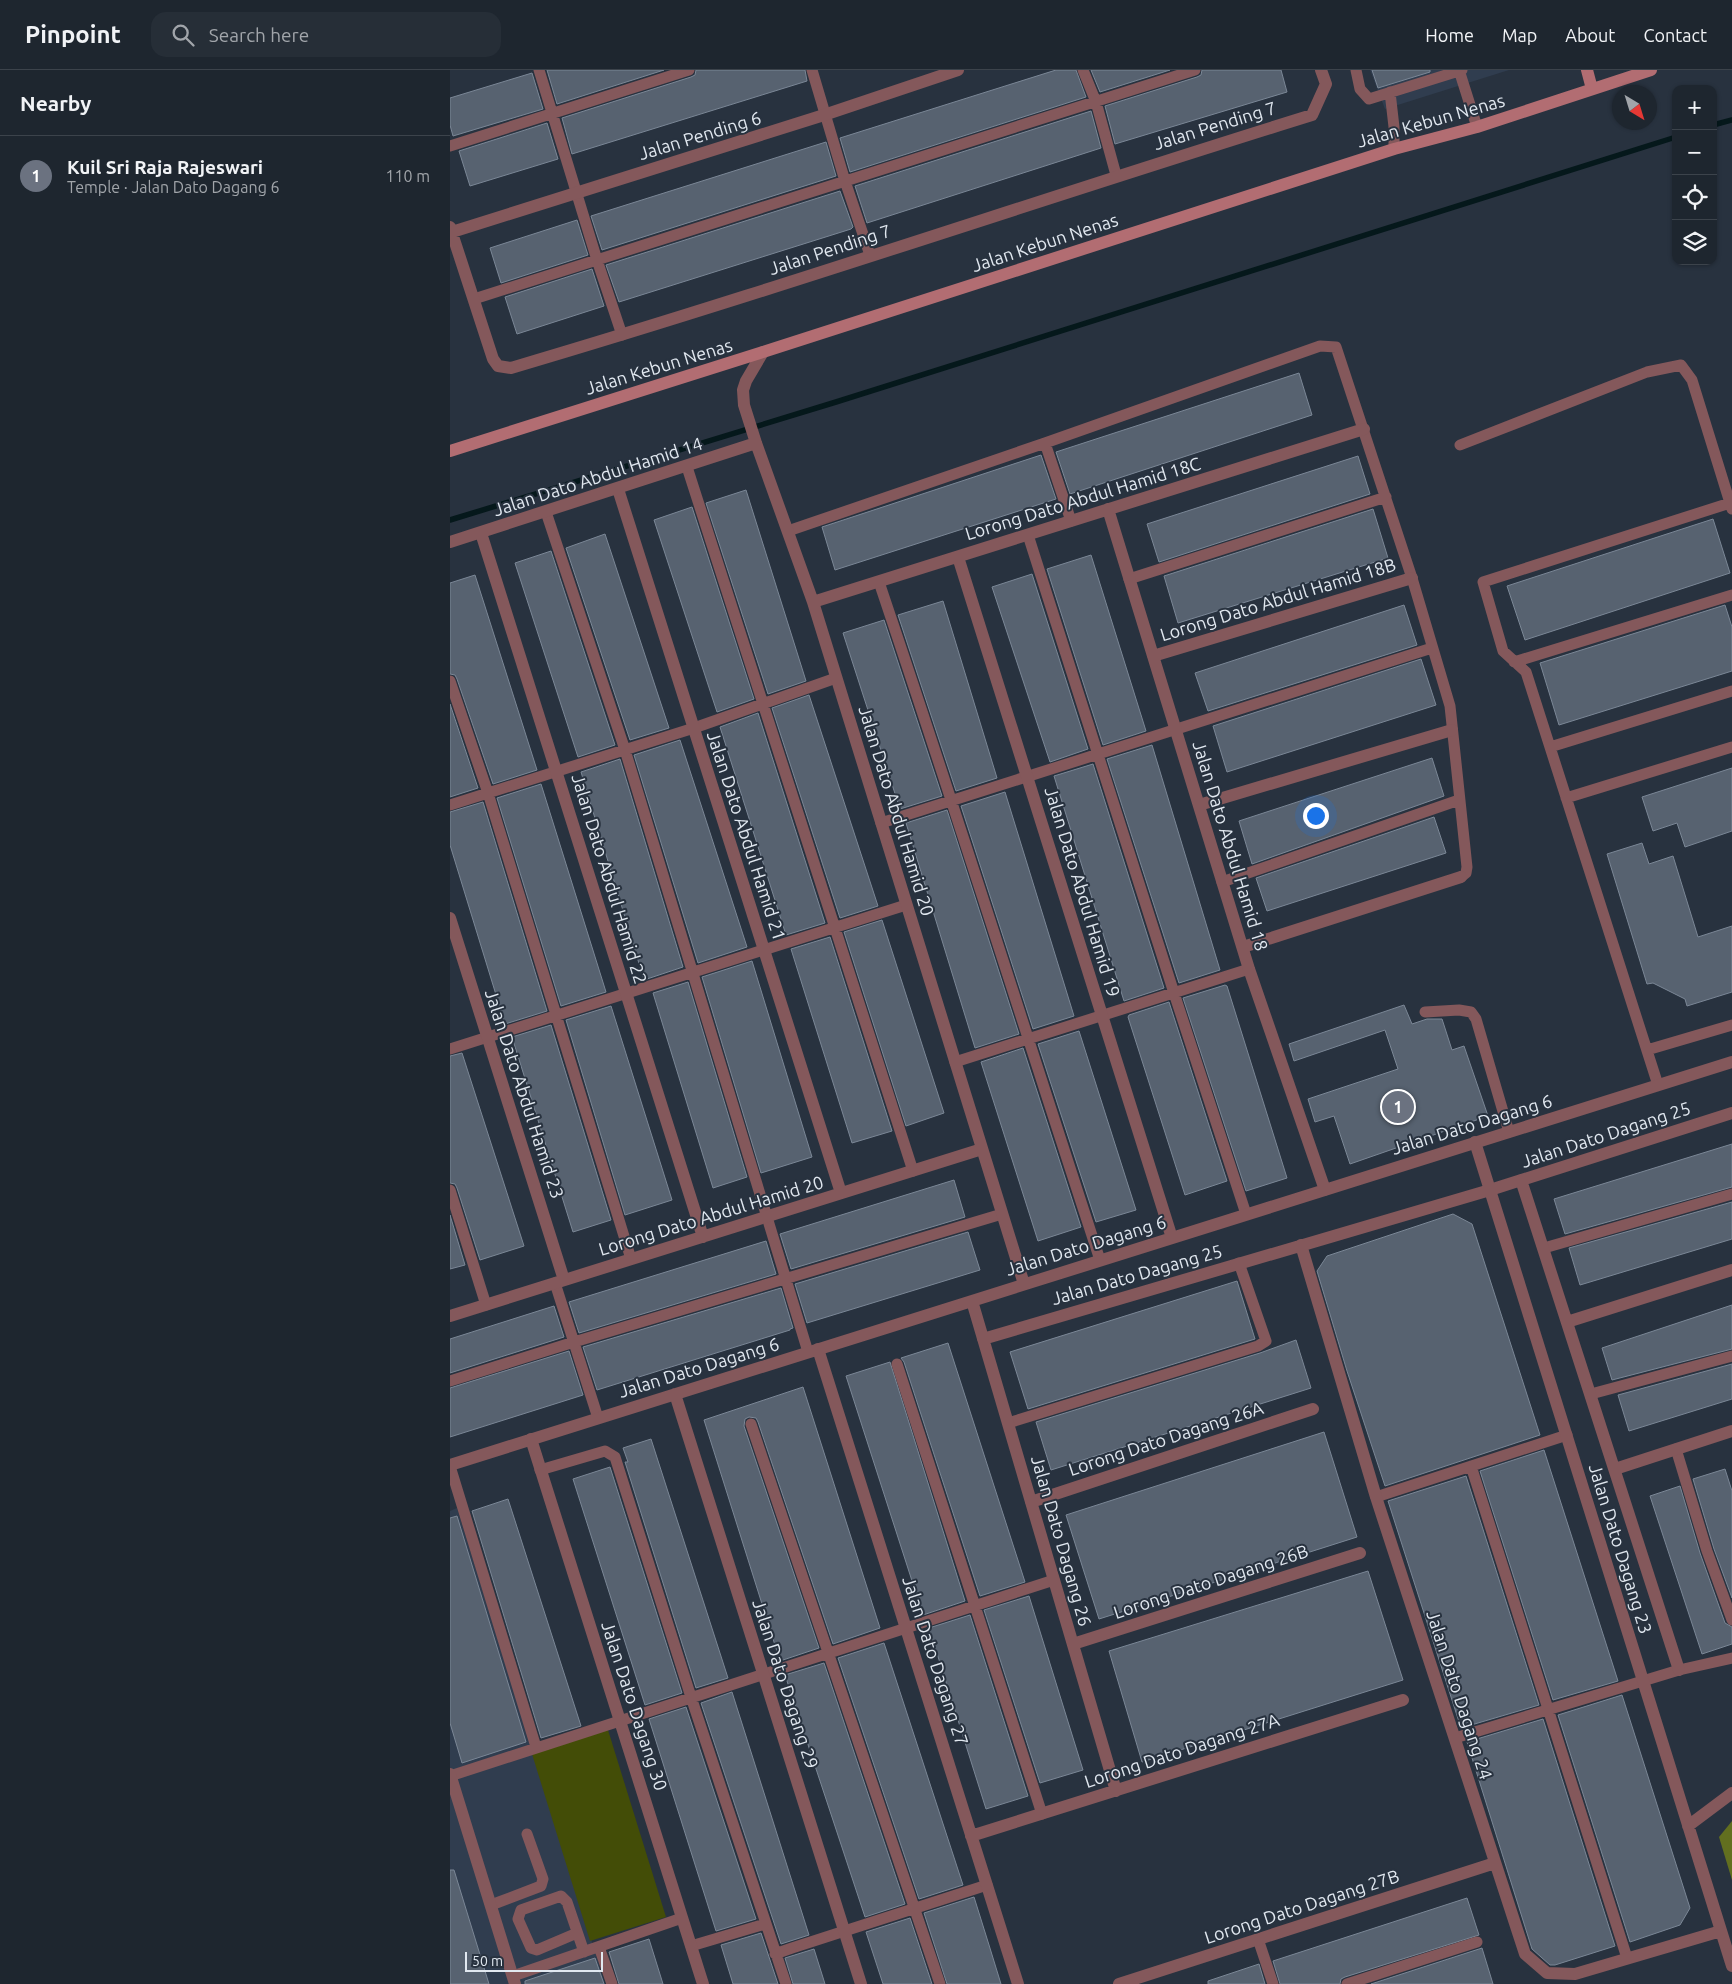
<!DOCTYPE html>
<html lang="en">
<head>
<meta charset="utf-8">
<style>
	body { margin:0; font-family:Ubuntu,sans-serif; background:#262e37; color:#f1f3f6 }
	.controls { position:absolute; right:15px; top:15px; display:grid; overflow:hidden; border-radius:10px; box-shadow:0 1px 4px #0004 }
	.controls button { width:45px; height:45px; display:grid; place-items:center; padding:0; border:0; border-bottom:1px solid #3c434b; background:#1e262f; color:#f1f3f6; font:25px sans-serif }
	.compass { position:absolute; left:1162px; top:15px; width:45px; height:45px; border-radius:50%; background:#1e262f; box-shadow:0 1px 4px #0004; rotate:142deg }
	.scale { position:absolute; left:15px; bottom:12px; width:138px; box-sizing:border-box; padding-left:5px; border:2px solid #e1e8f0; border-top:0; font-size:14px; line-height:18px; white-space:nowrap; color:#e1e8f0; -webkit-text-stroke:4px #28323f; paint-order:stroke }
	.you { position:absolute; left:865px; top:745px; width:18px; height:18px; margin:-12px; border:4px solid #fff; border-radius:50%; background:#1a73e8; box-shadow:0 0 0 8px #1a73e833 }
	.badge { display:grid; place-items:center; width:32px; height:32px; border-radius:50%; background:#23d5af; color:#fff; font-size:16px; font-weight:700 }
	.pin { position:absolute; translate:-50% -50%; border:2px solid #fff; box-shadow:0 1px 5px #0006 }
	.list { margin:0; padding:0; list-style:none }
	h2 { display:flex; justify-content:space-between; align-items:center; height:65px; margin:0; padding:0 20px; font-size:21px }
	h2 small { font-size:16px; font-weight:400; color:#a1a5aa }
	.list li { display:grid; grid-template-columns:32px 1fr auto; gap:15px; align-items:center; box-sizing:border-box; height:80px; padding:0 20px; border-top:1px solid #3c434b }
	.list b { display:block; font-size:19px; white-space:nowrap }
	.list p { margin:0; font-size:16px; white-space:nowrap; color:#a1a5aa }
	.list em { font-size:16px; font-style:normal; color:#a1a5aa }
	.icon { flex:none; width:28px; height:28px; fill:none; stroke:currentColor; stroke-width:2; stroke-linecap:round; stroke-linejoin:round }
	.map { position:relative; flex:none; width:1282px; height:1914px; overflow:hidden }
	header { display:flex; align-items:center; gap:30px; box-sizing:border-box; height:70px; padding:0 25px; background:#1e262f; border-bottom:1px solid #3c434b }
	header strong { font-size:24px }
	nav { display:flex; gap:28px; margin-inline-start:auto; font-size:18px }
	.search { width:350px; height:45px; background:#262e37; display:flex; align-items:center; gap:12px; box-sizing:border-box; padding:0 18px; border-radius:15px; color:#a1a5aa; font-size:19px }
	main { display:flex }
	aside { flex:1; background:#1e262f }
	.map>svg:first-child { display:block }
	.built { fill:#303d4f }
	.green { fill:#434d07 }
	.forest { fill:#626f1f }
	.lines { fill:none; stroke-linecap:round; stroke-linejoin:round }
	.stream { stroke:#05181b; stroke-width:5.5 }
	.building { fill:#576270; stroke:#7b8796 }
	.lane { stroke:#84585b; stroke-width:11 }
	.street { stroke:#84585b; stroke-width:12 }
	.secondary { stroke:#b26d72; stroke-width:12 }
	.labels { text-anchor:middle; stroke-width:4; stroke-linejoin:round; paint-order:stroke }
	.street-label { font-size:18px; fill:#e1e8f0; stroke:#28323f }
</style>
</head>
<body>
<header>
<strong>Pinpoint</strong>
<div class="search"><svg class="icon" aria-label="search" viewBox="0 0 24 24"><circle cx="10" cy="10" r="6"/><path d="M15 15l6 6"/></svg>Search here</div>
<nav><a>Home</a><a>Map</a><a>About</a><a>Contact</a></nav>
</header>
<main>
<aside>
<h2>Nearby<small></small></h2>
<ul class="list">
<li><span class="badge" style="background:#6b7280">1</span><div><b>Kuil Sri Raja Rajeswari</b><p>Temple · Jalan Dato Dagang 6</p></div><em>110 m</em></li>
</ul>
</aside>
<div class="map">
<svg width="1282" height="1914" viewBox="0 0 1282 1914">
	<rect width="100%" height="100%" fill="#28323f"/>
	<path class="built" d="M920,0H1059L935,39Z
		M7,1438L155,1914H0V1441Z"/>
	<path class="green" d="M158,1660L216,1847L140,1871L82,1684Z"/>
	<path class="forest" d="M1282,1751V1810L1269,1767Z"/>
	<g class="lines">
		<path class="stream" d="M1263,55L1282,50
			M0,450L386,332L1226,67"/>
	</g>
	<path class="building" d="M97,0H214L107,34Z
		M246,0H355L357,11L122,84L112,48L241,7L245,5Z
		M606,0H626L636,27L400,102L390,68Z
		M641,0H720L650,22Z
		M752,0H831L837,22L665,74L655,36L747,7L751,5Z
		M922,0H980V2L928,18Z
		M82,3L93,39L3,66L0,55V28Z
		M641,41L651,78L417,153L405,116Z
		M97,53L108,89L20,116L9,81Z
		M376,72L386,106L152,180L141,146Z
		M390,121L403,157L401,159L169,232L156,195Z
		M127,150L138,185L51,213L40,178Z
		M142,199L154,236L67,264L55,227Z
		M849,303L862,345L620,424L606,382Z
		M591,385L606,429L385,500L372,457Z
		M908,386L920,424L709,492L697,454Z
		M296,420L356,611L318,624L256,433Z
		M242,437L304,629L267,642L204,450Z
		M923,439L938,488L728,553L714,506Z
		M1263,449L1280,503L1075,570L1057,516Z
		M155,464L219,658L180,670L116,478Z
		M101,481L165,675L128,687L65,493Z
		M641,485L696,661L653,675L597,499Z
		M582,504L638,679L600,692L542,517Z
		M25,505L87,700L43,714L7,609L5,605L0,604V513Z
		M493,531L547,708L506,721L448,545Z
		M954,535L967,575L758,641L745,603Z
		M1275,535L1282,557V601L1109,655L1090,593Z
		M434,550L492,726L450,739L393,563Z
		M971,589L986,635L777,702L763,656Z
		M359,625L428,836L390,848L322,638Z
		M0,634L28,718L0,727Z
		M308,643L375,853L336,865L270,657Z
		M230,670L297,877L248,893L184,685Z
		M702,675L770,900L729,913L657,689Z
		M982,688L994,726L802,794L789,751Z
		M170,689L233,897L194,910L131,702Z
		M643,694L714,918L674,931L604,706Z
		M1282,698V761L1235,777L1227,753L1203,761L1192,727Z
		M91,714L156,922L111,936L47,728Z
		M555,722L624,946L583,959L511,736Z
		M33,732L97,941L55,954L0,775V742Z
		M497,740L569,964L525,978L456,753Z
		M984,747L996,783L817,841L806,808Z
		M1192,773L1199,794L1223,786L1248,867L1282,856V922L1237,936L1235,929L1203,913L1197,914L1157,784Z
		M432,850L494,1043L456,1056L394,862Z
		M380,867L442,1061L402,1073L341,879Z
		M302,891L362,1087L311,1103L252,907Z
		M238,912L297,1107L263,1118L203,923Z
		M775,915L777,916L837,1108L796,1121L733,928Z
		M719,932L777,1111L735,1125L678,947L679,945Z
		M954,935L962,954L977,949H992L1002,980L1014,976L1038,1046L900,1094L884,1046L865,1052L858,1029L948,999L935,960L844,991L839,974Z
		M161,936L222,1130L175,1145L116,950Z
		M101,955L161,1150L123,1162L62,967Z
		M629,961L686,1140L646,1152L588,974Z
		M573,978L631,1157L588,1171L531,992Z
		M12,983L74,1176L30,1190L7,1118L5,1114L0,1113V986Z
		M1282,1074V1117L1115,1164L1104,1129Z
		M504,1110L515,1147L341,1199L330,1164Z
		M1282,1132V1169L1130,1215L1119,1178Z
		M1003,1144L1022,1154L1090,1365L935,1416L897,1301L867,1201L877,1186Z
		M0,1145L15,1195L0,1199Z
		M518,1162L530,1200L357,1253L345,1214Z
		M316,1171L326,1204L129,1263L119,1232Z
		M787,1211L805,1269L578,1339L560,1282Z
		M331,1218L343,1258L340,1259V1260L147,1320L133,1277Z
		M1282,1235V1279L1162,1310L1152,1278Z
		M104,1236L114,1267L0,1303V1269Z
		M846,1270L861,1318L601,1400L586,1352L810,1283Z
		M498,1273L575,1512L530,1526L454,1292L451,1288Z
		M119,1281L133,1325L0,1367V1318Z
		M440,1292L515,1531L473,1545L396,1306Z
		M1282,1294V1329L1179,1361L1168,1325Z
		M353,1317L430,1558L383,1574L308,1352L306,1348L299,1347L295,1349L294,1356L369,1578L330,1591L254,1350Z
		M874,1362L907,1467L649,1549L616,1445Z
		M201,1369L278,1608L246,1618L175,1392H178L173,1378Z
		M1094,1380L1168,1611L1103,1630L1030,1401Z
		M160,1397L232,1623L195,1635L123,1409Z
		M1275,1399L1282,1421V1528L1264,1479L1243,1409Z
		M1016,1406L1089,1635L1011,1658L938,1431Z
		M1230,1416L1250,1483L1275,1553L1282,1557V1574L1252,1584L1200,1426Z
		M58,1429L131,1656L91,1668L22,1441Z
		M7,1446L76,1672L12,1693L0,1653V1448Z
		M918,1501L953,1610L692,1692L659,1581Z
		M579,1526L633,1700L590,1713L534,1540Z
		M520,1545L578,1726L536,1739L479,1558Z
		M434,1573L513,1815L469,1829L388,1588Z
		M374,1593L455,1834L415,1847L335,1605Z
		M282,1622L359,1865L331,1874L251,1633Z
		M1172,1625L1240,1838L1230,1855L1180,1872L1108,1645Z
		M236,1637L306,1849L266,1861L199,1649Z
		M1093,1649L1165,1876L1105,1895H1100L1082,1879L1017,1672Z
		M0,1800H4L39,1914H0Z
		M524,1827L539,1875L551,1914H497L474,1843Z
		M1017,1828L1029,1865L895,1907L891,1909L890,1914H830L823,1891Z
		M460,1848L482,1914H433L416,1862Z
		M311,1863L328,1914H283L271,1875Z
		M199,1869L213,1914H169L159,1882Z
		M1032,1878L1043,1914H921L1029,1879Z
		M364,1879L375,1914H343L335,1888Z
		M145,1888L154,1914H75V1911Z
		M809,1894L815,1914H758V1911Z"/>
	<g class="lines">
		<path class="lane" d="M89,0L147,190L172,265
			M362,0L395,111L420,185
			M633,0L646,32L666,105
			M906,0L910,19L919,29L1012,0
			M1009,0L1027,57
			M940,22L944,57V79
			M0,76L239,0
			M24,229L745,0
			M595,373L621,451
			M1010,375L1197,302L1231,295L1242,310L1280,433
			M237,397L463,1101
			M96,442L175,680L358,1282
			M338,461L595,373L870,276L886,277L962,508L1000,636L1017,797L1016,803L1011,807
			M578,465L724,923L796,1144
			M679,509L936,427
			M429,512C505,737 576,964 650,1190
			M1064,592L1282,525
			M0,611L38,723L181,1189
			M1100,677L1282,621
			M1116,728L1282,677
			M0,735L244,658L386,608
			M431,753L982,578
			M772,812L1009,730
			M975,942L1009,940L1021,942L1026,949L1059,1062
			M0,979L456,835
			M1197,980L1282,955
			M505,992L799,899
			M1208,1015L1076,602L1053,581L1033,512L1280,433L1282,439
			M0,1120L36,1235
			M1094,1178L1282,1124
			M105,1213L148,1348
			M447,1294L592,1744
			M0,1311L124,1272L552,1144
			M1141,1324L1282,1286
			M558,1353L808,1276L816,1271L789,1193
			M301,1354L490,1914
			M1226,1379L1257,1481L1282,1550
			M0,1396L86,1677
			M1021,1396L1177,1888
			M90,1400L155,1381L165,1387L241,1627L336,1914
			M926,1427L1117,1365
			M1005,1668L1229,1600L1282,1588
			M0,1706L604,1510
			M41,1835L91,1816L93,1809L77,1764
			M127,1863L87,1880L81,1878L68,1849L71,1840L111,1826L117,1832L134,1882
			M808,1869L823,1914
			M241,1876L315,1854
			M149,1877L162,1914
			M325,1884L342,1878L537,1815
			M63,1906L232,1848
			M897,1914L1027,1872"/>
		<path class="street" d="M0,157L43,289L48,296L61,298C329,219 594,128 862,45L876,14L871,0
			M2,162L374,45L508,0
			M313,282L296,311L293,320L294,335L306,373L363,532L574,1214
			M168,419L391,1123
			M658,439L799,899L875,1120
			M31,463L253,1167
			M0,472L306,373
			M508,487L722,1168
			M363,532L914,359
			M703,586L962,508
			M749,735L1002,660
			M0,848L114,1210
			M793,877L1011,807
			M1025,1072L1282,1896
			M1071,1110L1229,1600
			M851,1175L926,1427L1075,1884L1097,1903L1125,1904L1271,1861
			M522,1231L666,1721
			M0,1246L532,1079
			M1117,1252L1282,1200
			M533,1269L1040,1120L1282,1043
			M368,1279L568,1914
			M225,1324L411,1914
			M81,1369L253,1914
			M0,1395L1282,992
			M1165,1399L1282,1361
			M581,1432L863,1339
			M623,1574L910,1483
			M0,1704L65,1914
			M1238,1756L1282,1723
			M521,1766L953,1630
			M669,1914L1045,1793"/>
		<path class="secondary" d="M1137,0L1142,19
			M0,381L313,282L944,79L1027,57L1201,0"/>
	</g>
	<g class="labels">
		<g class="street-label">
			<text transform="translate(981 51) rotate(-16)" y="6">Jalan Kebun Nenas</text>
			<text transform="translate(765 56) rotate(-17)" y="6">Jalan Pending 7</text>
			<text transform="translate(250 66) rotate(-17)" y="6">Jalan Pending 6</text>
			<text transform="translate(595 173) rotate(-18)" y="6">Jalan Kebun Nenas</text>
			<text transform="translate(380 180) rotate(-18)" y="6">Jalan Pending 7</text>
			<text transform="translate(209 297) rotate(-17)" y="6">Jalan Kebun Nenas</text>
			<text transform="translate(148 407) rotate(-18)" y="6">Jalan Dato Abdul Hamid 14</text>
			<text transform="translate(633 429) rotate(-17)" y="6">Lorong Dato Abdul Hamid 18C</text>
			<text transform="translate(828 530) rotate(-17)" y="6">Lorong Dato Abdul Hamid 18B</text>
			<text transform="translate(446 741) rotate(73)" y="6">Jalan Dato Abdul Hamid 20</text>
			<text transform="translate(296 766) rotate(72)" y="6">Jalan Dato Abdul Hamid 21</text>
			<text transform="translate(780 776) rotate(73)" y="6">Jalan Dato Abdul Hamid 18</text>
			<text transform="translate(159 809) rotate(73)" y="6">Jalan Dato Abdul Hamid 22</text>
			<text transform="translate(632 822) rotate(73)" y="6">Jalan Dato Abdul Hamid 19</text>
			<text transform="translate(74 1024) rotate(72)" y="6">Jalan Dato Abdul Hamid 23</text>
			<text transform="translate(1022 1055) rotate(-17)" y="6">Jalan Dato Dagang 6</text>
			<text transform="translate(1156 1065) rotate(-18)" y="6">Jalan Dato Dagang 25</text>
			<text transform="translate(261 1146) rotate(-17)" y="6">Lorong Dato Abdul Hamid 20</text>
			<text transform="translate(636 1176) rotate(-17)" y="6">Jalan Dato Dagang 6</text>
			<text transform="translate(687 1205) rotate(-16)" y="6">Jalan Dato Dagang 25</text>
			<text transform="translate(249 1298) rotate(-17)" y="6">Jalan Dato Dagang 6</text>
			<text transform="translate(716 1369) rotate(-18)" y="6">Lorong Dato Dagang 26A</text>
			<text transform="translate(611 1471) rotate(74)" y="6">Jalan Dato Dagang 26</text>
			<text transform="translate(1170 1479) rotate(73)" y="6">Jalan Dato Dagang 23</text>
			<text transform="translate(761 1512) rotate(-18)" y="6">Lorong Dato Dagang 26B</text>
			<text transform="translate(485 1591) rotate(72)" y="6">Jalan Dato Dagang 27</text>
			<text transform="translate(335 1614) rotate(72)" y="6">Jalan Dato Dagang 29</text>
			<text transform="translate(1009 1625) rotate(72)" y="6">Jalan Dato Dagang 24</text>
			<text transform="translate(184 1636) rotate(72)" y="6">Jalan Dato Dagang 30</text>
			<text transform="translate(732 1681) rotate(-18)" y="6">Lorong Dato Dagang 27A</text>
			<text transform="translate(852 1837) rotate(-18)" y="6">Lorong Dato Dagang 27B</text>
		</g>
	</g>
</svg>
<div class="controls">
<button>+</button>
<button>−</button>
<button><svg class="icon" aria-label="locate" viewBox="0 0 24 24"><circle cx="12" cy="12" r="6"/><path d="M12 2v4M12 18v4M2 12h4M18 12h4"/></svg></button>
<button><svg class="icon" aria-label="layers" viewBox="0 0 24 24"><path d="M12 4l9 5-9 5-9-5zM3 14l9 5 9-5"/></svg></button>
</div>
<svg class="compass" viewBox="-18 -18 36 36"><path d="M0-13l5 13h-10z" fill="#e53935"/><path d="M0 13l5-13h-10z" fill="#a1a5aa"/></svg>
<div class="scale">50 m</div>
<div class="you"></div>
<div class="pin badge" style="left:948px;top:1037px;background:#6b7280">1</div>
</div>
</main>
</body>
</html>
